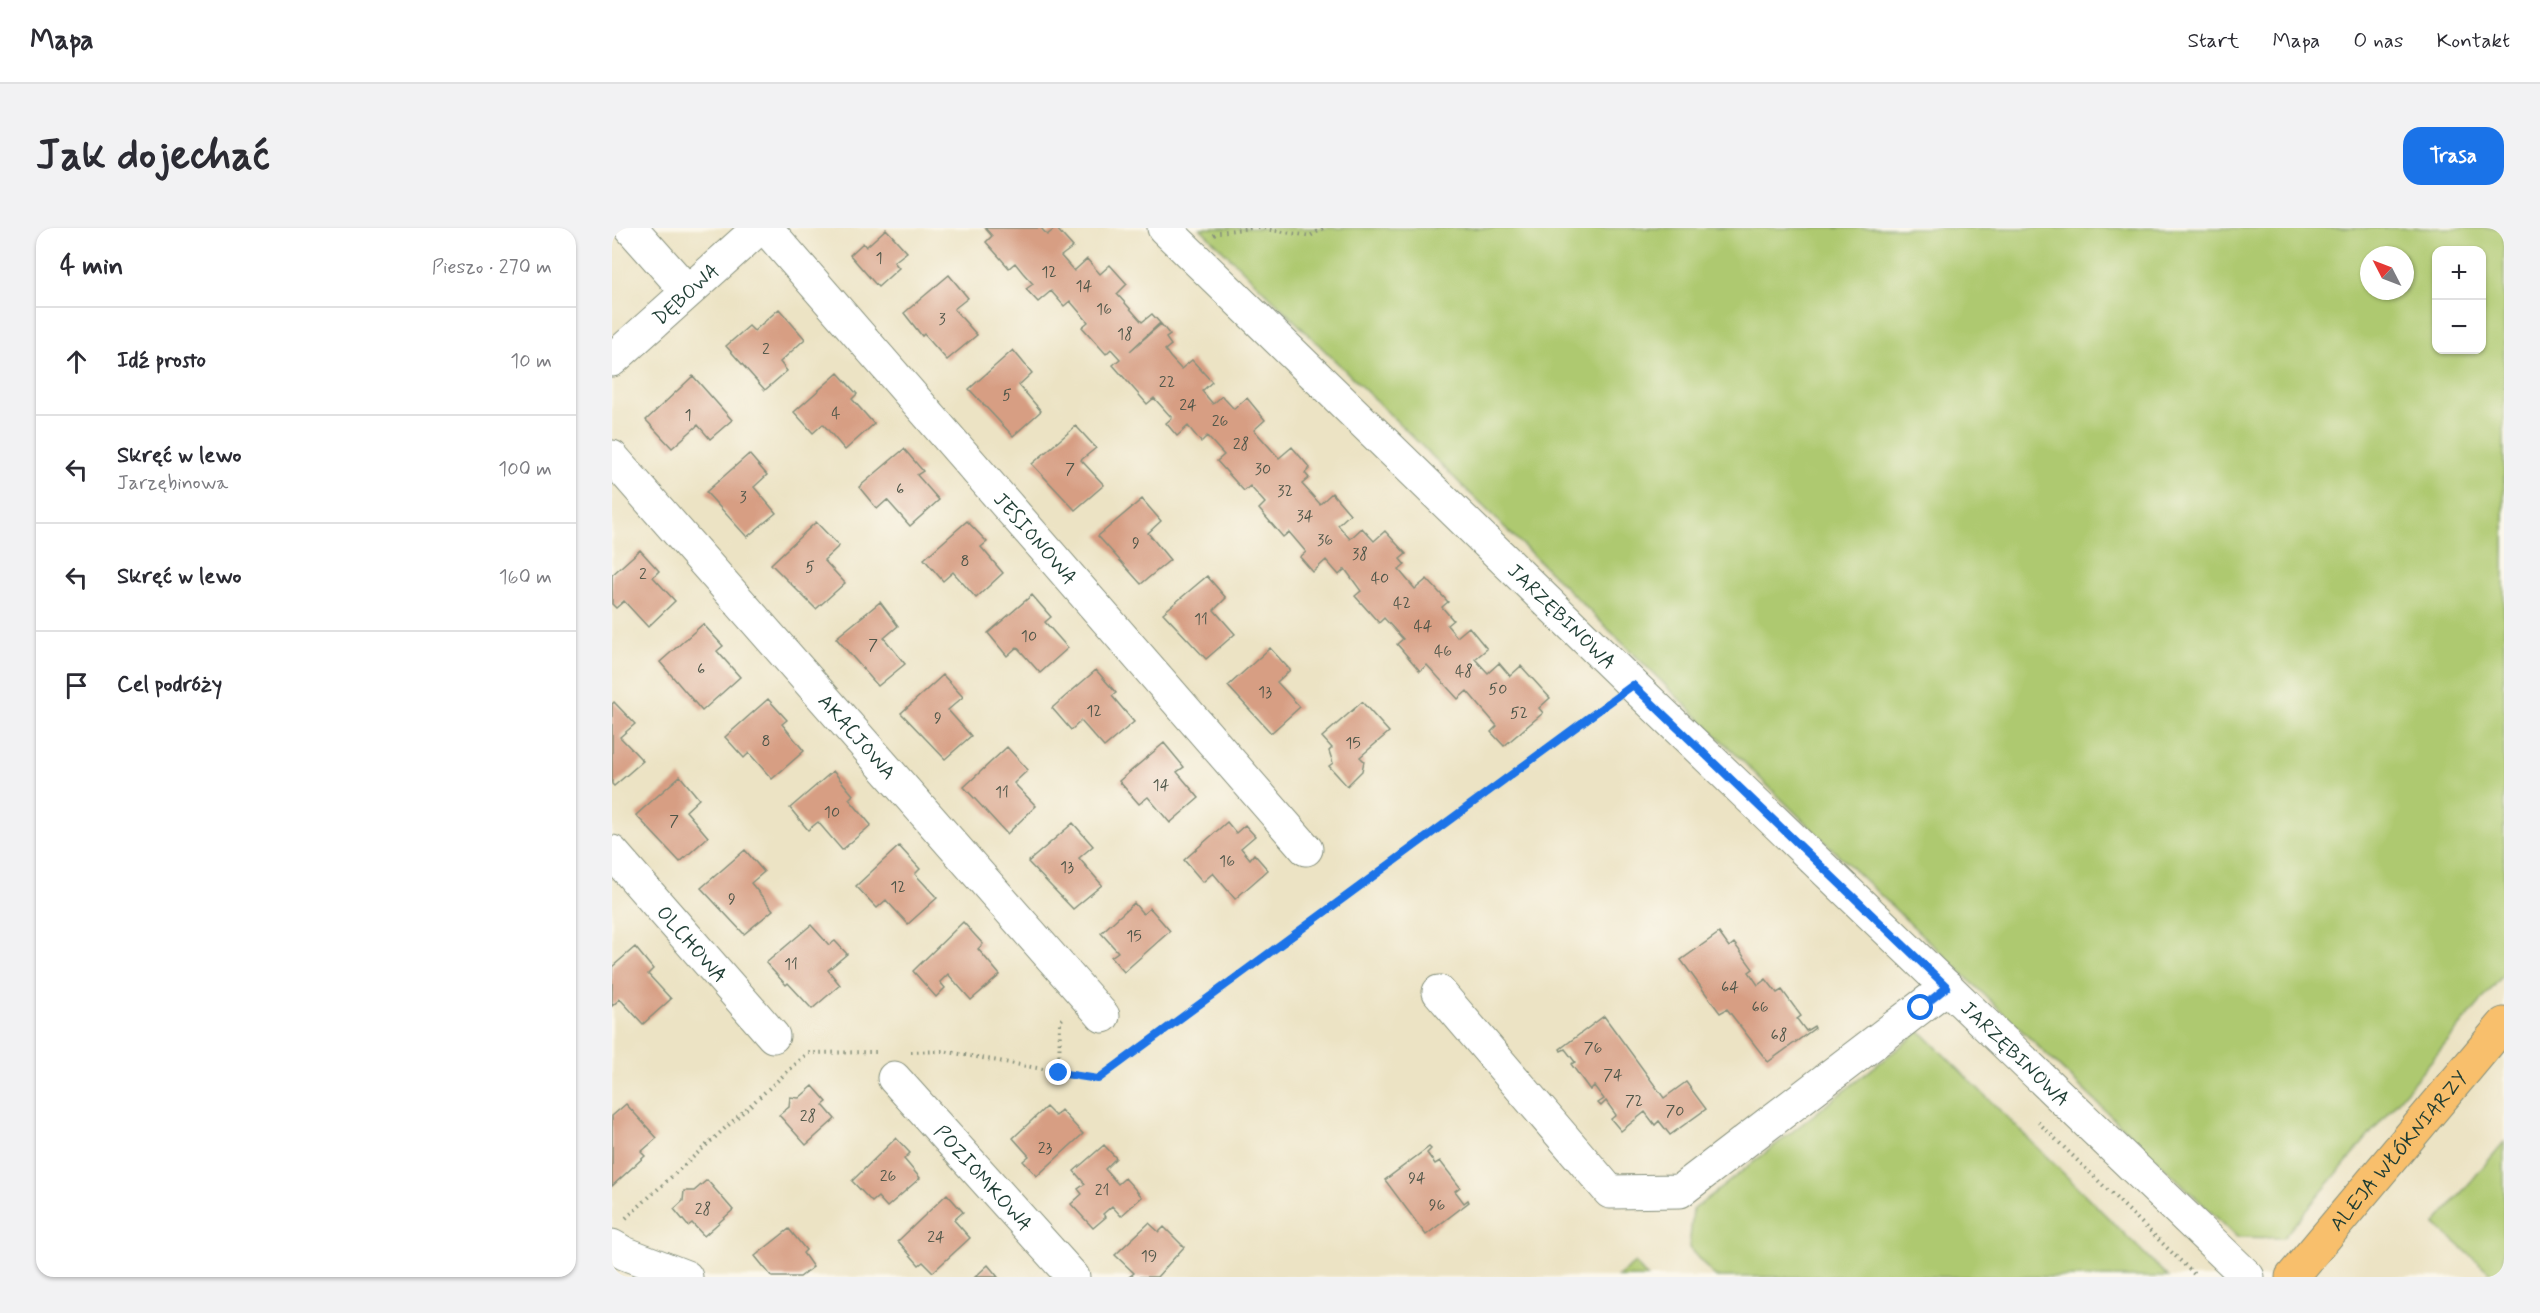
<!DOCTYPE html>
<html lang="pl">
<head>
<meta charset="utf-8">
<style>
	body { margin:0; font-family:Mynerve,sans-serif; background:#f2f2f3; color:#2b2b33 }
	.controls { position:absolute; right:18px; top:18px; display:grid; overflow:hidden; border-radius:12px; box-shadow:0 2px 4px #0004 }
	.controls button { width:54px; height:54px; display:grid; place-items:center; padding:0; border:0; border-bottom:2px solid #e1e1e2; background:#fff; color:#2b2b33; font:30px sans-serif }
	.compass { position:absolute; left:1748px; top:18px; width:54px; height:54px; border-radius:50%; background:#fff; box-shadow:0 2px 4px #0004; rotate:312deg }
	.stop { position:absolute; width:18px; height:18px; margin:-14px; border:4px solid #1a73e8; border-radius:50%; background:#fff }
	.stop.end { background:#1a73e8; border-color:#fff; box-shadow:0 2px 6px #0008 }
	.list { margin:0; padding:0; list-style:none }
	h2 { display:flex; justify-content:space-between; align-items:center; height:78px; margin:0; padding:0 24px; font-size:26px }
	h2 small { font-size:20px; font-weight:400; color:#7c7c81 }
	.list li { display:grid; grid-template-columns:39px 1fr auto; gap:18px; align-items:center; box-sizing:border-box; height:108px; padding:0 24px; border-top:2px solid #e1e1e2 }
	.list b { display:block; font-size:22px; white-space:nowrap }
	.list p { margin:0; font-size:20px; white-space:nowrap; color:#7c7c81 }
	.list em { font-size:20px; font-style:normal; color:#7c7c81 }
	.icon { flex:none; width:33px; height:33px; fill:none; stroke:currentColor; stroke-width:2; stroke-linecap:round; stroke-linejoin:round }
	.map { position:relative; flex:none; width:1892px; height:1049px; overflow:hidden; border-radius:18px }
	header { display:flex; align-items:center; gap:36px; box-sizing:border-box; height:84px; padding:0 30px; background:#fff; border-bottom:2px solid #e1e1e2 }
	header strong { font-size:28px }
	nav { display:flex; gap:33px; margin-inline-start:auto; font-size:21px }
	.intro { display:flex; align-items:center; justify-content:space-between; box-sizing:border-box; height:144px; padding:0 36px }
	h1 { margin:0; font-size:42px }
	.button { padding:15px 27px; border-radius:18px; background:#1a73e8; color:#fff; font-size:21px; font-weight:700 }
	main { display:flex; gap:36px; padding:0 36px }
	aside { flex:1; background:#fff; border-radius:18px; box-shadow:0 2px 4px #0004 }
	.map>svg:first-child { display:block }
	.green { fill:#aec96f; stroke:#668352; stroke-width:1.5; fill-rule:evenodd }
	.building { fill:#d79e83 }
	.lines { fill:none; stroke-linecap:round; stroke-linejoin:round }
	.minor-casing { stroke:#86907c; stroke-width:35 }
	.major-casing { stroke:#86907c; stroke-width:35 }
	.path { stroke:#86907c; stroke-width:4; stroke-dasharray:1.5 4.5; stroke-linecap:butt }
	.minor { stroke:#fff; stroke-width:33 }
	.major { stroke:#f8bf6c; stroke-width:33 }
	.route { stroke:#1a73e8; stroke-width:8 }
	.labels { text-anchor:middle; stroke-width:4.5; stroke-linejoin:round; paint-order:stroke }
	.number-label { font-size:16px; fill:#4d5548 }
	.street-label { font-size:20px; fill:#1f3d34; stroke:#fbf7ec }
</style>
</head>
<body>
<header>
<strong>Mapa</strong>
<nav><a>Start</a><a>Mapa</a><a>O nas</a><a>Kontakt</a></nav>
</header>
<div class="intro"><h1>Jak dojechać</h1><a class="button">Trasa</a></div>
<main>
<aside>
<h2>4 min<small>Pieszo · 270 m</small></h2>
<ul class="list">
<li><svg class="icon" aria-label="ahead" viewBox="0 0 24 24"><path d="M12 20V5M6 11l6-6 6 6"/></svg><div><b>Idź prosto</b></div><em>10 m</em></li>
<li><svg class="icon" aria-label="left" viewBox="0 0 24 24"><path d="M17 20v-9H6M10 6l-5 5 5 5"/></svg><div><b>Skręć w lewo</b><p>Jarzębinowa</p></div><em>100 m</em></li>
<li><svg class="icon" aria-label="left" viewBox="0 0 24 24"><path d="M17 20v-9H6M10 6l-5 5 5 5"/></svg><div><b>Skręć w lewo</b></div><em>160 m</em></li>
<li><svg class="icon" aria-label="arrive" viewBox="0 0 24 24"><path d="M6 21V4h12l-3 4 3 4H6"/></svg><div><b>Cel podróży</b></div></li>
</ul>
</aside>
<div class="map">
<svg width="1892" height="1049" viewBox="0 0 1892 1049">
	<rect width="100%" height="100%" fill="#fbf7ec"/>
	<filter id="ink" filterUnits="userSpaceOnUse"><feTurbulence type="fractalNoise" baseFrequency=".0167" numOctaves="2"/><feDisplacementMap in="SourceGraphic" scale="12" xChannelSelector="R" yChannelSelector="G"/><feConvolveMatrix kernelMatrix="1 2 1 2 8 2 1 2 1" color-interpolation-filters="sRGB"/></filter>
	<filter id="wash" filterUnits="userSpaceOnUse"><feTurbulence type="fractalNoise" baseFrequency=".008" numOctaves="4" result="noise"/><feDisplacementMap in="SourceGraphic" scale="24" xChannelSelector="R" yChannelSelector="G"/><feGaussianBlur stdDeviation="1.35" result="paint"/><feColorMatrix in="noise" values="0 0 0 0 0 0 0 0 0 0 0 0 0 0 0 0 0 1.4 0 .05"/><feComposite in="paint" operator="in"/></filter>
	<g filter="url(#wash)">
		<rect width="100%" height="100%" fill="#ece3c4"/>
		<path class="green" d="M588,0H1892V746L1671,1010L1625,1009L1211,612ZM1870,22V122H1824V22ZM1757,27H1793V63H1757Z
			M1308,803L1556,1049H1103L1077,1020L1081,982Z
			M1892,914V1049H1883L1823,996Z
			M1023,1035L1035,1049H1005Z"/>
		<g id="blocks">
			<path class="building" d="M373,0H429L435,7L444,0L461,19L449,28L462,43L475,31L488,46L498,37L515,56L505,66L530,94L540,86L548,95L518,123L549,96L558,107L554,110L559,117L553,122L558,129L569,141L580,132L600,154L590,163L601,176L610,168L622,181L635,170L653,192L642,202L667,230L680,219L698,240L693,245L697,250L690,256L708,276L720,265L738,286L726,297L738,311L750,300L762,313L773,303L794,326L788,331L793,337L787,342L803,361L815,351L836,374L830,379L841,392L835,397L845,409L857,399L875,421L863,431L876,445L887,435L898,448L909,438L938,470L927,480L931,485L892,518L879,504L885,498L855,463L846,471L815,437L808,443L785,416L791,411L772,390L767,395L743,368L749,363L733,341L727,347L714,332L701,344L688,329L694,324L677,304L671,309L647,281L653,275L638,258L632,263L605,233L612,227L595,208L589,214L576,198L565,208L554,195L560,190L542,170L535,176L501,137L508,131L499,121L494,126L470,99L476,94L458,73L452,78L439,63L426,74L414,61L421,56L411,45L403,35L397,40L374,14L380,8Z
				M274,1L295,24L282,34L287,40L266,59L238,27L251,15L254,19Z
				M337,47L356,70L342,81L365,107L335,132L312,106L310,108L292,85Z
				M167,81L193,111L168,134L175,143L153,162L114,118L137,98L142,103Z
				M401,122L420,145L407,157L429,183L401,208L357,161Z
				M226,145L245,166L240,171L262,196L233,222L211,196L201,205L182,184Z
				M81,148L120,192L98,211L86,197L60,220L34,192Z
				M464,198L484,220L469,232L492,257L463,282L420,236Z
				M292,221L311,243L305,247L327,272L298,298L275,272L265,281L247,259Z
				M137,226L155,247L142,259L164,285L135,309L94,264Z
				M530,271L549,293L536,305L558,332L529,356L486,308Z
				M355,293L375,314L369,319L391,345L364,370L341,344L331,353L312,331Z
				M204,294L227,318L212,332L233,355L204,381L159,336Z
				M28,322L47,343L41,349L63,373L36,399L12,373L4,380L0,376V347Z
				M595,348L614,370L602,382L623,406L594,431L551,385Z
				M420,367L439,389L433,394L456,420L428,445L405,419L395,428L376,405Z
				M268,374L286,398L272,410L293,436L266,458L224,410Z
				M91,396L111,418L105,423L128,449L90,483L48,434Z
				M658,420L678,442L665,454L688,479L659,505L616,458Z
				M484,442L504,465L500,468L522,494L492,519L469,493L459,502L440,480Z
				M331,447L351,469L336,482L359,508L333,531L289,485Z
				M156,471L175,492L170,496L192,523L160,551L137,525L132,530L113,509Z
				M2,474L23,496L8,509L31,533L2,558L0,556V476Z
				M750,474L777,504L748,529L752,533L750,543L735,558L717,538L721,535L717,523L720,520L710,509Z
				M552,515L572,539L565,544L587,570L558,595L536,569L527,576L507,553Z
				M395,519L416,542L402,555L424,578L395,606L352,559Z
				M221,543L241,567L237,571L259,597L230,622L206,594L196,602L178,580Z
				M68,548L87,571L74,583L96,609L68,634L24,587Z
				M615,594L624,605L633,597L643,608L629,620L638,631L642,626L656,642L623,671L601,645L591,654L572,632Z
				M461,595L481,618L467,630L490,657L461,681L416,634Z
				M287,618L308,641L303,646L325,670L296,696L274,672L265,680L244,658Z
				M133,622L152,644L139,655L161,682L132,706L89,660Z
				M522,675L531,686L538,680L558,703L512,744L499,729L506,724L489,705Z
				M351,694L371,716L366,721L388,747L359,772L336,746L328,754L333,760L324,769L301,743Z
				M199,697L217,717L223,713L235,726L216,742L228,757L200,781L176,755L174,757L154,735Z
				M1107,705L1117,719L1122,715L1141,741L1137,744L1146,757L1154,751L1165,765L1170,762L1189,788L1185,791L1194,803L1202,798L1203,800L1156,834L1115,781L1108,785L1069,732Z
				M23,719L41,741L36,746L59,771L31,796L8,771L0,778V739Z
				M992,788L1052,870L1074,854L1094,881L1058,907L1047,893L1043,897L1033,884L1009,903L999,891L1004,887L994,873L989,878L986,875L992,871L982,858L978,862L959,836L963,834L953,821L949,823L948,821Z
				M201,858L215,874L211,877L223,891L194,917L167,887L177,879L178,869L187,870Z
				M14,876L45,910L29,924L33,928L0,958V888Z
				M434,879L443,888L449,882L471,906L425,948L411,933L417,928L401,910Z
				M284,910L298,925L292,931L308,950L275,979L266,969L260,974L240,953Z
				M492,917L504,930L493,941L506,956L513,950L530,969L509,988L500,978L491,986L494,989L481,1000L459,976L470,966L466,961L473,956L462,943Z
				M817,919L819,921L815,925L823,936L828,933L848,959L843,963L852,975L856,972L857,974L814,1007L773,952Z
				M95,952L121,982L92,1008L80,995L76,998L62,981L71,973L72,963H82Z
				M335,966L351,984L342,992L358,1010L321,1044L311,1034L307,1037L286,1013Z
				M537,995L547,1004L552,999L572,1019L545,1049H517L522,1045L503,1027Z
				M177,1001L194,1022L191,1025L201,1039L188,1049H160L143,1028Z
				M376,1037L386,1049H363Z"/>
		</g>
	</g>
	<g filter="url(#ink)">
		<use href="#blocks" fill-opacity="0" stroke="#86907c" stroke-width="1.5"/>
		<g class="lines">
			<g class="minor-casing">
				<g id="minor">
					<path d="M19,0L75,63"/>
					<path id="s1" d="M154,0L694,621"/>
					<path id="s2" d="M552,0L1021,457L1636,1049"/>
					<path id="s3" d="M0,132L147,0"/>
					<path id="s4" d="M0,229L491,788"/>
					<path id="s5" d="M0,624L161,808"/>
					<path d="M827,764L998,964L1068,963L1335,759"/>
					<path id="s6" d="M282,850L461,1049"/>
					<path d="M0,1018L12,1025L74,1049"/>
				</g>
			</g>
			<g class="major-casing">
				<g id="major">
					<path id="s7" d="M1680,1049L1892,796"/>
				</g>
			</g>
			<path class="path" d="M646,0L698,8L712,0
				M602,7L607,4L639,0
				M299,824L331,823L486,851L996,475
				M447,845L448,793L451,790
				M1426,894L1585,1049
				M14,990L196,825L264,824"/>
			<use href="#minor" class="minor"/>
			<use href="#major" class="major"/>
		</g>
	</g>
	<g class="lines" filter="url(#ink)">
		<path class="route" d="M447,845L486,851L1021,457L1335,759L1309,780"/>
	</g>
	<g class="labels">
		<g class="number-label">
			<text x="267" y="35">1</text>
			<text x="437" y="49">12</text>
			<text x="472" y="63">14</text>
			<text x="492" y="86">16</text>
			<text x="330" y="96">3</text>
			<text x="513" y="111">18</text>
			<text x="154" y="126">2</text>
			<text x="555" y="159">22</text>
			<text x="395" y="172">5</text>
			<text x="576" y="182">24</text>
			<text x="224" y="190">4</text>
			<text x="76" y="192">1</text>
			<text x="608" y="198">26</text>
			<text x="629" y="221">28</text>
			<text x="458" y="246">7</text>
			<text x="651" y="246">30</text>
			<text x="288" y="266">6</text>
			<text x="673" y="268">32</text>
			<text x="131" y="274">3</text>
			<text x="693" y="293">34</text>
			<text x="713" y="317">36</text>
			<text x="524" y="320">9</text>
			<text x="748" y="331">38</text>
			<text x="353" y="338">8</text>
			<text x="198" y="344">5</text>
			<text x="31" y="351">2</text>
			<text x="768" y="355">40</text>
			<text x="790" y="380">42</text>
			<text x="589" y="396">11</text>
			<text x="811" y="403">44</text>
			<text x="417" y="413">10</text>
			<text x="261" y="422">7</text>
			<text x="831" y="428">46</text>
			<text x="89" y="446">6</text>
			<text x="852" y="448">48</text>
			<text x="886" y="466">50</text>
			<text x="653" y="469">13</text>
			<text x="482" y="488">12</text>
			<text x="907" y="490">52</text>
			<text x="326" y="495">9</text>
			<text x="154" y="518">8</text>
			<text x="741" y="520">15</text>
			<text x="549" y="562">14</text>
			<text x="390" y="569">11</text>
			<text x="220" y="589">10</text>
			<text x="62" y="598">7</text>
			<text x="615" y="638">16</text>
			<text x="455" y="644">13</text>
			<text x="286" y="664">12</text>
			<text x="120" y="676">9</text>
			<text x="522" y="713">15</text>
			<text x="179" y="741">11</text>
			<text x="1118" y="764">64</text>
			<text x="1148" y="784">66</text>
			<text x="1167" y="812">68</text>
			<text x="981" y="825">76</text>
			<text x="1001" y="852">74</text>
			<text x="1022" y="878">72</text>
			<text x="1063" y="888">70</text>
			<text x="196" y="893">28</text>
			<text x="433" y="925">23</text>
			<text x="276" y="953">26</text>
			<text x="805" y="955">94</text>
			<text x="490" y="967">21</text>
			<text x="825" y="982">96</text>
			<text x="91" y="986">28</text>
			<text x="324" y="1014">24</text>
			<text x="537" y="1033">19</text>
		</g>
		<g class="street-label">
			<text dy="7" stroke="none"><textPath href="#s3" startOffset="99">DĘBOWA</textPath></text>
			<text dy="7" stroke="none"><textPath href="#s1" startOffset="411">JESIONOWA</textPath></text>
			<text dy="7" stroke="none"><textPath href="#s2" startOffset="556">JARZĘBINOWA</textPath></text>
			<text dy="7" stroke="none"><textPath href="#s4" startOffset="372">AKACJOWA</textPath></text>
			<text dy="7" stroke="none"><textPath href="#s5" startOffset="122">OLCHOWA</textPath></text>
			<text dy="7" stroke="none"><textPath href="#s2" startOffset="1186">JARZĘBINOWA</textPath></text>
			<text dy="7" stroke="none"><textPath href="#s7" startOffset="165">ALEJA WŁÓKNIARZY</textPath></text>
			<text dy="7" stroke="none"><textPath href="#s6" startOffset="134">POZIOMKOWA</textPath></text>
		</g>
	</g>
</svg>
<div class="controls">
<button>+</button>
<button>−</button>
</div>
<svg class="compass" viewBox="-18 -18 36 36"><path d="M0-13l5 13h-10z" fill="#e53935"/><path d="M0 13l5-13h-10z" fill="#7c7c81"/></svg>
<div class="stop" style="left:1309px;top:780px"></div>
<div class="stop end" style="left:447px;top:845px"></div>
</div>
</main>
</body>
</html>
